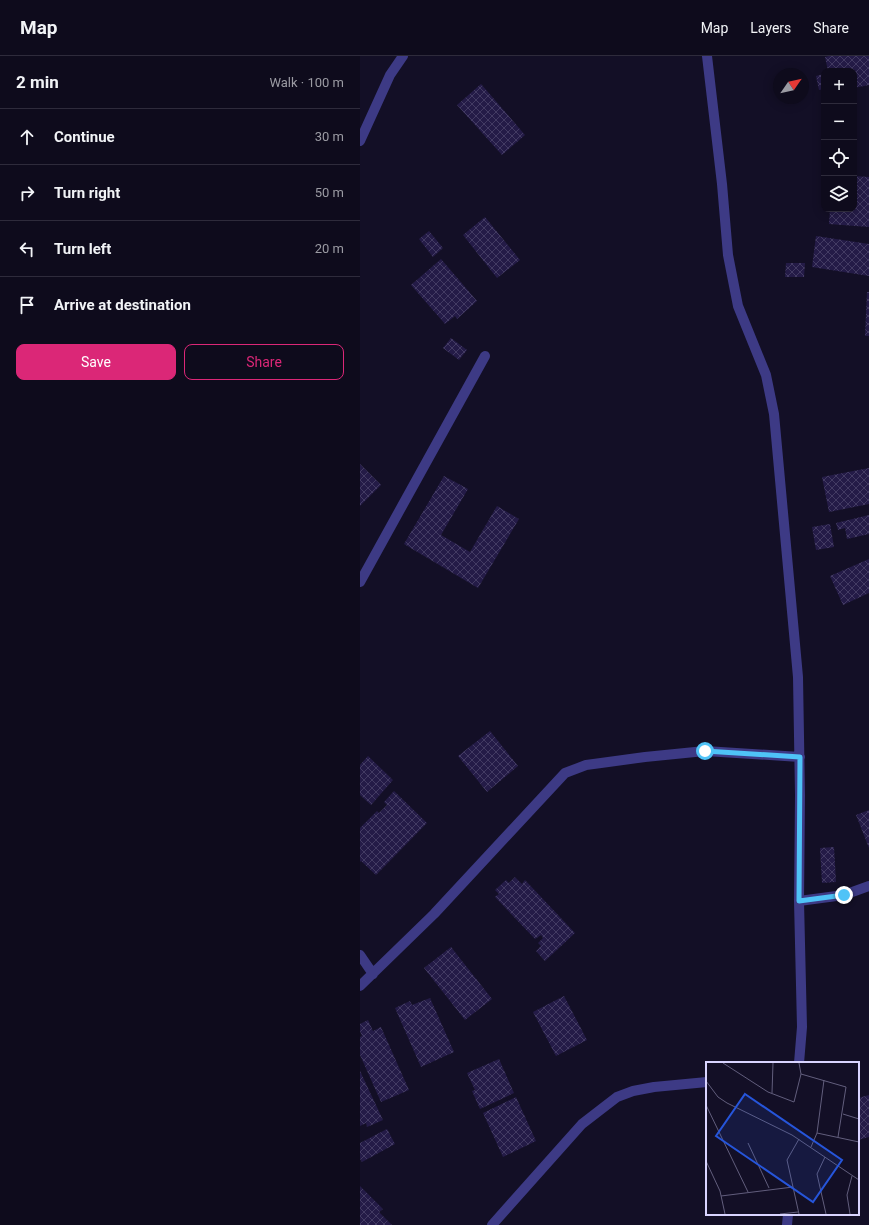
<!DOCTYPE html>
<html lang="en">
<head>
<meta charset="utf-8">
<style>
	body { margin:0; font-family:Roboto,sans-serif; background:#1c1929; color:#f1f3f6 }
	.controls { position:absolute; right:12px; top:12px; display:grid; overflow:hidden; border-radius:8px; box-shadow:0 2px 10px #0003 }
	.controls button { width:36px; height:36px; display:grid; place-items:center; padding:0; border:0; border-bottom:1px solid #2e2b3b; background:#0e0b1c; color:#f1f3f6; font:20px sans-serif }
	.compass { position:absolute; left:413px; top:12px; width:36px; height:36px; border-radius:50%; background:#0e0b1c; box-shadow:0 2px 10px #0003; rotate:56deg }
	.stop { position:absolute; width:12px; height:12px; margin:-9px; border:3px solid #4fc3f7; border-radius:50%; background:#fff }
	.stop.end { background:#4fc3f7; border-color:#fff; box-shadow:0 1px 4px #0008 }
	.list { margin:0; padding:0; list-style:none }
	h2 { display:flex; justify-content:space-between; align-items:center; height:52px; margin:0; padding:0 16px; font-size:17px }
	h2 small { font-size:13px; font-weight:400; color:#9b9ba3 }
	.list li { display:grid; grid-template-columns:26px 1fr auto; gap:12px; align-items:center; box-sizing:border-box; height:56px; padding:0 16px; border-top:1px solid #2e2b3b }
	.list b { display:block; font-size:15px; white-space:nowrap }
	.list em { font-size:13px; font-style:normal; color:#9b9ba3 }
	.actions { display:flex; gap:8px; padding:12px 16px }
	.actions a { flex:1; padding:9px 0; border:1px solid #db2777; border-radius:8px; text-align:center; font-size:14px; color:#db2777 }
	.actions .main { background:#db2777; color:#fff }
	.icon { flex:none; width:22px; height:22px; fill:none; stroke:currentColor; stroke-width:2; stroke-linecap:round; stroke-linejoin:round }
	.map { position:relative; flex:none; width:509px; height:1169px; overflow:hidden }
	header { display:flex; align-items:center; gap:24px; box-sizing:border-box; height:56px; padding:0 20px; background:#0e0b1c; border-bottom:1px solid #2e2b3b }
	header strong { font-size:19px }
	nav { display:flex; gap:22px; margin-inline-start:auto; font-size:14px }
	main { display:flex }
	aside { flex:1; background:#0e0b1c }
	.map>svg:first-child { display:block }
	.building { fill:url(#building-cross-hatch) }
	.lines { fill:none; stroke-linecap:round; stroke-linejoin:round }
	.street { stroke:#3d3a85; stroke-width:10 }
	.route { stroke:#4fc3f7; stroke-width:5 }
	.inset-road { fill:none; stroke:#625e7d; stroke-width:1 }
	.view { fill:#2655da; fill-opacity:0.15; stroke:#2655da; stroke-width:2 }
	.inset-edge { fill:none; stroke:#d9d4ff; stroke-width:2 }
</style>
</head>
<body>
<header>
<strong>Map</strong>
<nav><a>Map</a><a>Layers</a><a>Share</a></nav>
</header>
<main>
<aside>
<h2>2 min<small>Walk · 100 m</small></h2>
<ul class="list">
<li><svg class="icon" aria-label="ahead" viewBox="0 0 24 24"><path d="M12 20V5M6 11l6-6 6 6"/></svg><div><b>Continue</b></div><em>30 m</em></li>
<li><svg class="icon" aria-label="right" viewBox="0 0 24 24"><path d="M7 20v-9h11M14 6l5 5-5 5"/></svg><div><b>Turn right</b></div><em>50 m</em></li>
<li><svg class="icon" aria-label="left" viewBox="0 0 24 24"><path d="M17 20v-9H6M10 6l-5 5 5 5"/></svg><div><b>Turn left</b></div><em>20 m</em></li>
<li><svg class="icon" aria-label="arrive" viewBox="0 0 24 24"><path d="M6 21V4h12l-3 4 3 4H6"/></svg><div><b>Arrive at destination</b></div></li>
</ul>
<div class="actions"><a class="main">Save</a><a>Share</a></div>
</aside>
<div class="map">
<svg width="509" height="1169" viewBox="0 0 509 1169">
	<defs>
		<pattern id="building-cross-hatch" width="8" height="8" patternUnits="userSpaceOnUse"><rect width="8" height="8" fill="#241b47"/><path d="M0 0l8 8M0 8l8-8" fill="none" stroke="#433b63"/></pattern>
	</defs>
	<rect width="100%" height="100%" fill="#130f26"/>
	<path class="building" d="M469,0H509V29L494,32V15H468L465,1Z
		M464,18V33L459,34L456,20Z
		M121,28L165,79L142,99L97,49Z
		M494,120L509,121V171L469,168L470,153H494Z
		M125,161L160,204L137,222L103,179Z
		M69,175L83,192L73,201L59,183Z
		M456,180L509,188V220L452,211Z
		M81,203L117,245L97,263L95,260L85,268L51,229Z
		M426,207H445L444,221H425Z
		M507,236H509V280H505Z
		M91,282L107,294L99,304L83,292Z
		M0,408L21,429L0,450Z
		M509,412V448L469,456L462,421Z
		M84,420L108,433L81,479L110,496L137,450L159,463L118,532L44,488Z
		M509,459V478L487,483L485,472L478,474L476,467Z
		M470,468L474,491L456,494L452,471Z
		M509,503V537L483,549L470,520Z
		M130,675L158,710L127,736L98,700Z
		M8,700L33,724L11,749L0,739V709Z
		M34,735L67,767L16,819L1,805L0,806V772L17,755L19,757L27,749L24,746Z
		M509,754V792L496,759Z
		M474,791L476,826L462,827L460,792Z
		M155,821L162,828L165,824L215,877L185,905L176,895L181,890L178,887L183,882L181,879L175,883L135,841L139,838L135,834L146,824L149,827Z
		M91,891L132,943L105,964L64,912Z
		M204,940L227,984L196,1000L173,956Z
		M70,942L94,996L61,1011L35,952L50,945L52,949Z
		M8,964L13,975L21,971L49,1034L21,1046L0,999V981L2,980L0,975V968Z
		M139,1003L154,1037L120,1053L112,1035L115,1034L107,1017Z
		M0,1015L23,1064L7,1071L6,1067L0,1070Z
		M509,1039V1081L498,1084V1042Z
		M156,1041L176,1085L143,1101L123,1057Z
		M27,1073L35,1088L2,1106L0,1103V1087Z
		M0,1130L23,1153L19,1156L32,1169H0Z"/>
	<g class="lines">
		<path class="street" d="M347,0L362,128L368,199L378,250L406,319L414,358L438,621L440,739L439,845L442,971L439,1007
			M0,85L30,19L43,0
			M0,526L125,300
			M439,845L484,839L509,830
			M0,899L13,918
			M0,930L74,858L205,717L226,709L241,707L285,701L345,695L440,701
			M132,1169L222,1068L257,1041L273,1035L294,1031L347,1026
			M427,1169L428,1158"/>
	</g>
	<g class="lines">
		<path class="route" d="M345,695L440,701L439,845L484,839"/>
	</g>
	<g transform="translate(346 1006)">
		<rect width="153" height="153" fill="#130f26"/>
		<path class="inset-road" d="M17,1L62,30L88,40L95,12L93,1M95,12L140,25L132,75M0,19L12,35L21,41L86,73L153,118M66,31L67,1M0,43L42,130M137,52L153,57M111,71L153,80M42,81L63,126M105,85L111,71L118,18M119,95L111,112L120,152M0,99L14,129L19,152M15,134L87,125M74,152L92,150M93,152L81,98L93,77M144,152L141,133L146,114"/>
		<path class="view" d="M39,32L136,98L107,140L10,74Z"/>
		<rect width="153" height="153" class="inset-edge"/>
	</g>
</svg>
<div class="controls">
<button>+</button>
<button>−</button>
<button><svg class="icon" aria-label="locate" viewBox="0 0 24 24"><circle cx="12" cy="12" r="6"/><path d="M12 2v4M12 18v4M2 12h4M18 12h4"/></svg></button>
<button><svg class="icon" aria-label="layers" viewBox="0 0 24 24"><path d="M12 4l9 5-9 5-9-5zM3 14l9 5 9-5"/></svg></button>
</div>
<svg class="compass" viewBox="-18 -18 36 36"><path d="M0-13l5 13h-10z" fill="#e53935"/><path d="M0 13l5-13h-10z" fill="#9b9ba3"/></svg>
<div class="stop" style="left:345px;top:695px"></div>
<div class="stop end" style="left:484px;top:839px"></div>
</div>
</main>
</body>
</html>
